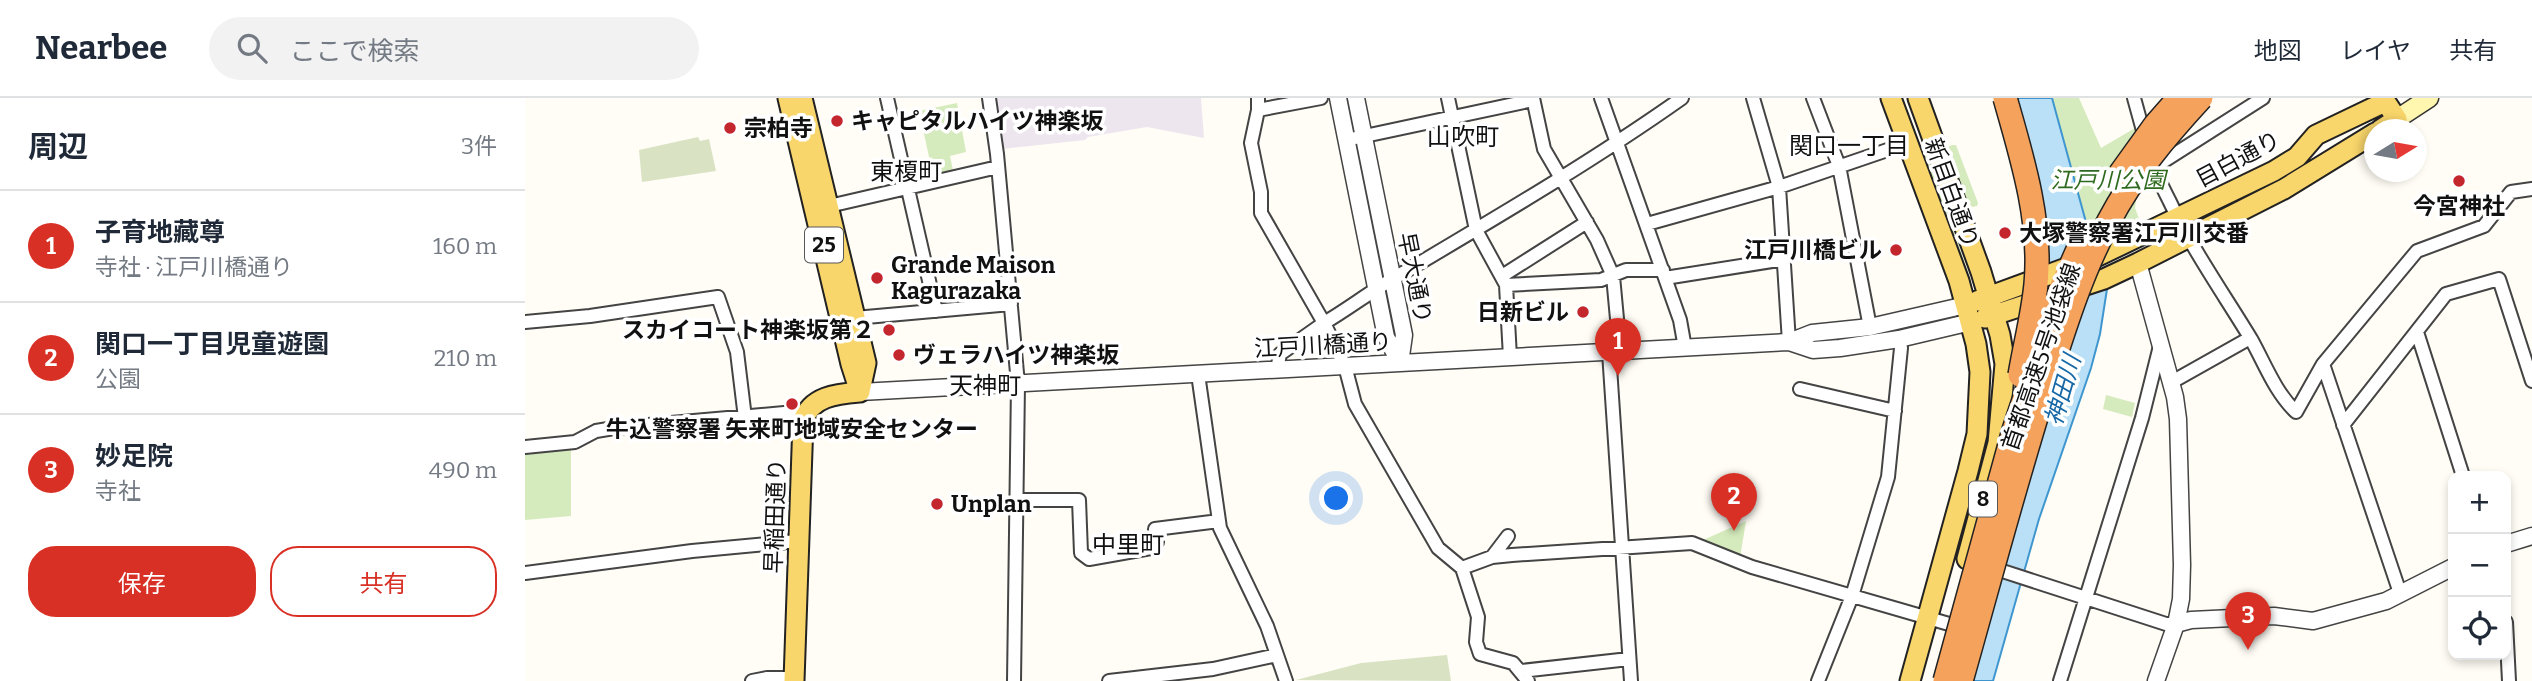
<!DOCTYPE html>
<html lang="ja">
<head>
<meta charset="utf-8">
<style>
	body { margin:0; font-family:Bitter,"Noto Sans JP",serif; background:#f2f2f3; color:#1f2937 }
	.controls { position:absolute; right:21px; bottom:21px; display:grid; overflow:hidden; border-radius:14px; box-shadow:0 4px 10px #0003 }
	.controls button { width:63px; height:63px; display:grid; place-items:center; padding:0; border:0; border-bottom:2px solid #e0e1e3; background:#fff; color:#1f2937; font:35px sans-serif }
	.compass { position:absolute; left:1839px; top:21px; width:63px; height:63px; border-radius:50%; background:#fff; box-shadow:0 4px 10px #0003; rotate:79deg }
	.you { position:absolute; left:812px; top:401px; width:24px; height:24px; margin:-18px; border:5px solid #fff; border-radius:50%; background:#1a73e8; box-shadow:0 0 0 10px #1a73e833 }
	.badge { display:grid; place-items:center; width:46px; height:46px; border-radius:50%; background:#d93025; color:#fff; font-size:23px; font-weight:700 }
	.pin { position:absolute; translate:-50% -58px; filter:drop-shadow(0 2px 4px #0008) }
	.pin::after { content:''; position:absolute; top:37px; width:24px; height:21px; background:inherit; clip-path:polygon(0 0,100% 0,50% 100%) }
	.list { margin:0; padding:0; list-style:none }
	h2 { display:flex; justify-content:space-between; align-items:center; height:91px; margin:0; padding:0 28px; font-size:30px }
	h2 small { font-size:23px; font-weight:400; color:#747a83 }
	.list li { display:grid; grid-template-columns:46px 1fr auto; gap:21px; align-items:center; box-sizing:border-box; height:112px; padding:0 28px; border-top:2px solid #e0e1e3 }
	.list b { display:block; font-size:26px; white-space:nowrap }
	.list p { margin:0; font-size:23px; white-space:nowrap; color:#747a83 }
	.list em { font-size:23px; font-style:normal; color:#747a83 }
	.actions { display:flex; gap:14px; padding:21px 28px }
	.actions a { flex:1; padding:16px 0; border:2px solid #d93025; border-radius:28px; text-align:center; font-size:24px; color:#d93025 }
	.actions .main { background:#d93025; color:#fff }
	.icon { flex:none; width:38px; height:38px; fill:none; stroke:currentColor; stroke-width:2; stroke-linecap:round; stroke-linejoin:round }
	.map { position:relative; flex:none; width:2007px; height:583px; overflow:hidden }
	header { display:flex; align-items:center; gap:42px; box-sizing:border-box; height:98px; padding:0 35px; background:#fff; border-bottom:2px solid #e0e1e3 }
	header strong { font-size:33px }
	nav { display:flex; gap:38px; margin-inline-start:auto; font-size:24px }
	.search { width:490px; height:63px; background:#f2f2f3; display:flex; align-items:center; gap:18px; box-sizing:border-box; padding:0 24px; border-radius:38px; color:#747a83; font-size:26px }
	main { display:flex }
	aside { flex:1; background:#fff }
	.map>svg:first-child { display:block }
	.industrial { fill:#eee6ef }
	.green { fill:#d5ebbd }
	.cemetery { fill:#d9e3c4 }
	.water { fill:#b9e0f7; stroke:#3f96cf; stroke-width:2 }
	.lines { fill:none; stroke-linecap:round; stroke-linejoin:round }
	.minor-casing { stroke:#444; stroke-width:16 }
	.tertiary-casing { stroke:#444; stroke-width:19 }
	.secondary-casing { stroke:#333; stroke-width:21 }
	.primary-casing { stroke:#222; stroke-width:23 }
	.minor { stroke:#fff; stroke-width:12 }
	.tertiary { stroke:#fff; stroke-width:16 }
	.secondary { stroke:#fff6b0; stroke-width:18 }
	.primary { stroke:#f9d66b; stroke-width:19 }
	.primary-bridge-casing { stroke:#222; stroke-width:23; stroke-linecap:butt }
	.motorway-bridge-casing { stroke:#222; stroke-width:26; stroke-linecap:butt }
	.primary-bridge { stroke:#f9d66b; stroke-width:19 }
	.motorway-bridge { stroke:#f5a25d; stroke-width:23 }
	.poi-dot { fill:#c4262e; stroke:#fff; stroke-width:2.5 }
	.labels { text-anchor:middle; stroke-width:7; stroke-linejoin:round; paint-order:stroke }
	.shield { fill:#fff; stroke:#585858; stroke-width:2 }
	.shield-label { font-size:21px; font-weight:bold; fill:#111 }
	.poi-label { font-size:23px; font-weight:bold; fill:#111; stroke:#fff; text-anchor:start }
	.street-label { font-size:23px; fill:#111; stroke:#fff }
	.park-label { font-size:23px; font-style:italic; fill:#2f6b1f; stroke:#fff }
	.neighbourhood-label { font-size:24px; fill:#111; stroke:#fff }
	.water-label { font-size:24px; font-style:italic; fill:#1768a6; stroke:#fff }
</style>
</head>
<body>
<header>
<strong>Nearbee</strong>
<div class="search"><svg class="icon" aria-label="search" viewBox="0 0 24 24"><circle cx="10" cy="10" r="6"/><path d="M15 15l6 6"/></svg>ここで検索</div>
<nav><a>地図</a><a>レイヤ</a><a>共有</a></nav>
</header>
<main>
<aside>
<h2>周辺<small>3件</small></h2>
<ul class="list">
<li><span class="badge">1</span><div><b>子育地藏尊</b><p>寺社 · 江戸川橋通り</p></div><em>160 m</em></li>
<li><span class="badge">2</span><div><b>関口一丁目児童遊園</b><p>公園</p></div><em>210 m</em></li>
<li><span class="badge">3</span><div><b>妙足院</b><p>寺社</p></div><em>490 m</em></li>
</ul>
<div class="actions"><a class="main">保存</a><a>共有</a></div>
</aside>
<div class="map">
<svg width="2007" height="583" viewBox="0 0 2007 583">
	<rect width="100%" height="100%" fill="#fffdf5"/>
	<path class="industrial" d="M469,0H676L679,40L622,29L563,39L560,42L476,51Z"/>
	<path class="green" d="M1527,0H1554L1576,50L1610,30L1617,55L1610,110L1616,126L1568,149Z
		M432,5L441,54L425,58L428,72L408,77L394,13Z
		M1428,47H1431L1453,105L1452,108L1442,110L1421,49Z
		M833,48L859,172L857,174L855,173L830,49Z
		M1402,55L1446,183L1445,185L1397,57Z
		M1581,297L1610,305L1607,319L1578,311Z
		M46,350V418L0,422V354Z
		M1221,423L1215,460L1178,449V442Z"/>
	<path class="cemetery" d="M173,39L175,43L184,41L191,73L117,84L114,52Z
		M922,557L926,583L771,582L836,565Z"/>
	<path class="water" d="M1474,0H1527L1573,168L1582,191L1575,236L1566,270L1514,421L1468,583H1429L1492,358L1519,160L1500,148L1498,116Z"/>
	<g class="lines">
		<g class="minor-casing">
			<path id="minor" d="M362,0L411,213
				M464,0L472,56L493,286L489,583
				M733,0V12L726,45L736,94V115L799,225L755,256L752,272
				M923,0L951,132L981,187L985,259
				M1008,0L1019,51L1072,142L1088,178L1095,253
				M1076,0L1155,222L1160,250
				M1228,0L1254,89L1264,244
				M1288,0L1314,68L1345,229
				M1609,0L1620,40
				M733,12L796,0
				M821,42L1008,2
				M1625,58C1629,73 1637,88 1644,102C1667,151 1698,195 1726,241C1740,266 1750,294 1771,314L1798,266
				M1628,70L1738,0
				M304,108L473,69
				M1122,126L1254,89L1383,45
				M977,178L1062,124
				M1140,180L1260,161
				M981,187L1076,182L1101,172H1138
				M330,220L486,206
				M0,224L65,218L193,199L212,254L220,320
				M1892,234L1938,378
				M1084,254L1106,583
				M673,276L695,430L742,528L761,583
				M1645,285L1725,240
				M1275,291L1370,313
				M1818,327L1921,196L1974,181L2007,283
				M0,349L50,344L71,333L89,330L270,314L280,315
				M492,402H554L556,455L564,461L626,450L632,444L630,431L694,423
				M967,459L983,438
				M1462,468L1641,526H1651
				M937,470L967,459L987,457L1167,445L1227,469L1424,526
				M0,475L167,453L273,443
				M1875,495L1798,266L1892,153L1959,128L1986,94L2007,91
				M1981,524L1984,583
				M996,573L1104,561
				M227,583L242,580H270
				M584,583L688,571L752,557
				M1003,583L988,565L955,556L951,544L953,519L937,470L913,450L830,306L820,268L799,225C823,211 846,193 871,179C967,122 1065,65 1157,0
				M1293,583L1327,498L1363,379L1376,250L1374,241
				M1535,583L1617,320L1635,248"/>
		</g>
		<g class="tertiary-casing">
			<path id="tertiary" d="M813,0L861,239L875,265
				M831,0L879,237L875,265
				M1613,165L1650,299L1653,321L1657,467L1656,501L1651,526L1631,583
				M1264,244L1288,252L1315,250L1374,241L1446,224
				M335,294L1264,244L1287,235L1345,229L1441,207
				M1981,446L2007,438
				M1651,526L1666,522L1749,518L1788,523L1861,503L1928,469"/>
		</g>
		<g class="secondary-casing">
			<path id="secondary" d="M1872,21L1904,0"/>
		</g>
		<g class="primary-casing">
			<path id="primary" d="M263,0L326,266L335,294
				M277,0L341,265L335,293
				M1366,0L1434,183L1451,246L1455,274L1452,336L1443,373L1385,583
				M1393,0L1456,174L1475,237L1480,266L1473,345L1442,461
				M1855,32L1872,21L1858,0
				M1573,158L1749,73L1772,59L1791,37L1860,4
				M1452,203L1520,178
				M1460,220L1579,181L1613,165L1759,91L1850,35
				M269,583L278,323C286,298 312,296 335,294"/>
		</g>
		<use href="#minor" class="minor"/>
		<use href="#tertiary" class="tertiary"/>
		<use href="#secondary" class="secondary"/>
		<use href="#primary" class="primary"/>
		<g class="primary-bridge-casing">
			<path id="primary-bridge" d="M1520,178L1555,165"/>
		</g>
		<g class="motorway-bridge-casing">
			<path id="motorway-bridge" d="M1480,0C1497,59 1517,124 1511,186C1508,217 1500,247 1495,277
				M1595,76L1631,26L1654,0
				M1420,583L1489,332L1537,188L1556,145
				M1436,583C1464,484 1490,385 1521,287C1539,231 1556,175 1584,123C1608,77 1641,38 1676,0"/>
		</g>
		<use href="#primary-bridge" class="primary-bridge"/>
		<use href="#motorway-bridge" class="motorway-bridge"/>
	</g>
	<g class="poi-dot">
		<circle cx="312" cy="23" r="7"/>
		<circle cx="205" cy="30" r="7"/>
		<circle cx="1934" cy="83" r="7"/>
		<circle cx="1480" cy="135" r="7"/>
		<circle cx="1371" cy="152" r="7"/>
		<circle cx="352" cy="180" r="7"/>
		<circle cx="1058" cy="214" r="7"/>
		<circle cx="364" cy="232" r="7"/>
		<circle cx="374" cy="257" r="7"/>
		<circle cx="267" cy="306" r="7"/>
		<circle cx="412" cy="406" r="7"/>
	</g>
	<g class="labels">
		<g class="shield">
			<rect x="280" y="129.5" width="38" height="35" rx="5"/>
			<rect x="1444" y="383.5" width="28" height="35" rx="5"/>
		</g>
		<g class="shield-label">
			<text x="299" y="154">25</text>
			<text x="1458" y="408">8</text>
		</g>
		<g class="poi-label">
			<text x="326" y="31">キャピタルハイツ神楽坂</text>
			<text x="219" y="38">宗柏寺</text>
			<text x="1934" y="116" text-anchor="middle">今宮神社</text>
			<text x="1494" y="143">大塚警察署江戸川交番</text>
			<text x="1357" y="160" text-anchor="end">江戸川橋ビル</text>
			<text x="366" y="175">Grande Maison<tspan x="366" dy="26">Kagurazaka</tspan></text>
			<text x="1044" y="222" text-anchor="end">日新ビル</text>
			<text x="350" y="240" text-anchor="end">スカイコート神楽坂第２</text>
			<text x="388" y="265">ヴェラハイツ神楽坂</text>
			<text x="267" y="339" text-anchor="middle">牛込警察署 矢来町地域安全センター</text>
			<text x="426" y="414">Unplan</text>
		</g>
		<g class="street-label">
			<text transform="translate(1713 61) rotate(-28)" y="8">目白通り</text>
			<text transform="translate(1427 95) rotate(70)" y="8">新目白通り</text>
			<text transform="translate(890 180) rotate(79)" y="8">早大通り</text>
			<text transform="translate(798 247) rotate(-3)" y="8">江戸川橋通り</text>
			<text transform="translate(1516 259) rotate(-71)" y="8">首都高速5号池袋線</text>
			<text transform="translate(250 418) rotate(-88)" y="8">早稲田通り</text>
		</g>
		<g class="park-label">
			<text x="1583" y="90">江戸川公園</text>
		</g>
		<g class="neighbourhood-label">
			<text x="938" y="47">山吹町</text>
			<text x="1324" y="56">関口一丁目</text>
			<text x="381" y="82">東榎町</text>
			<text x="460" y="296">天神町</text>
			<text x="603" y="455">中里町</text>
		</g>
		<g class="water-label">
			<text transform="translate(1538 292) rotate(-74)" y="8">神田川</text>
		</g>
	</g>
</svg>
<div class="controls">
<button>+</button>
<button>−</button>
<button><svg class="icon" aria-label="locate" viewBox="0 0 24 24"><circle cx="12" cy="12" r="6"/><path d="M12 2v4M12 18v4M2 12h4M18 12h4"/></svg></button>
</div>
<svg class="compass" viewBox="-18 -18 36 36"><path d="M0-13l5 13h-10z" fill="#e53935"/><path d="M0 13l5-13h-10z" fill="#747a83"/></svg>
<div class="you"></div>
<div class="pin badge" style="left:1093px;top:278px">1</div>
<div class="pin badge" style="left:1209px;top:433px">2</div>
<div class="pin badge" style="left:1723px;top:552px">3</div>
</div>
</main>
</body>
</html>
